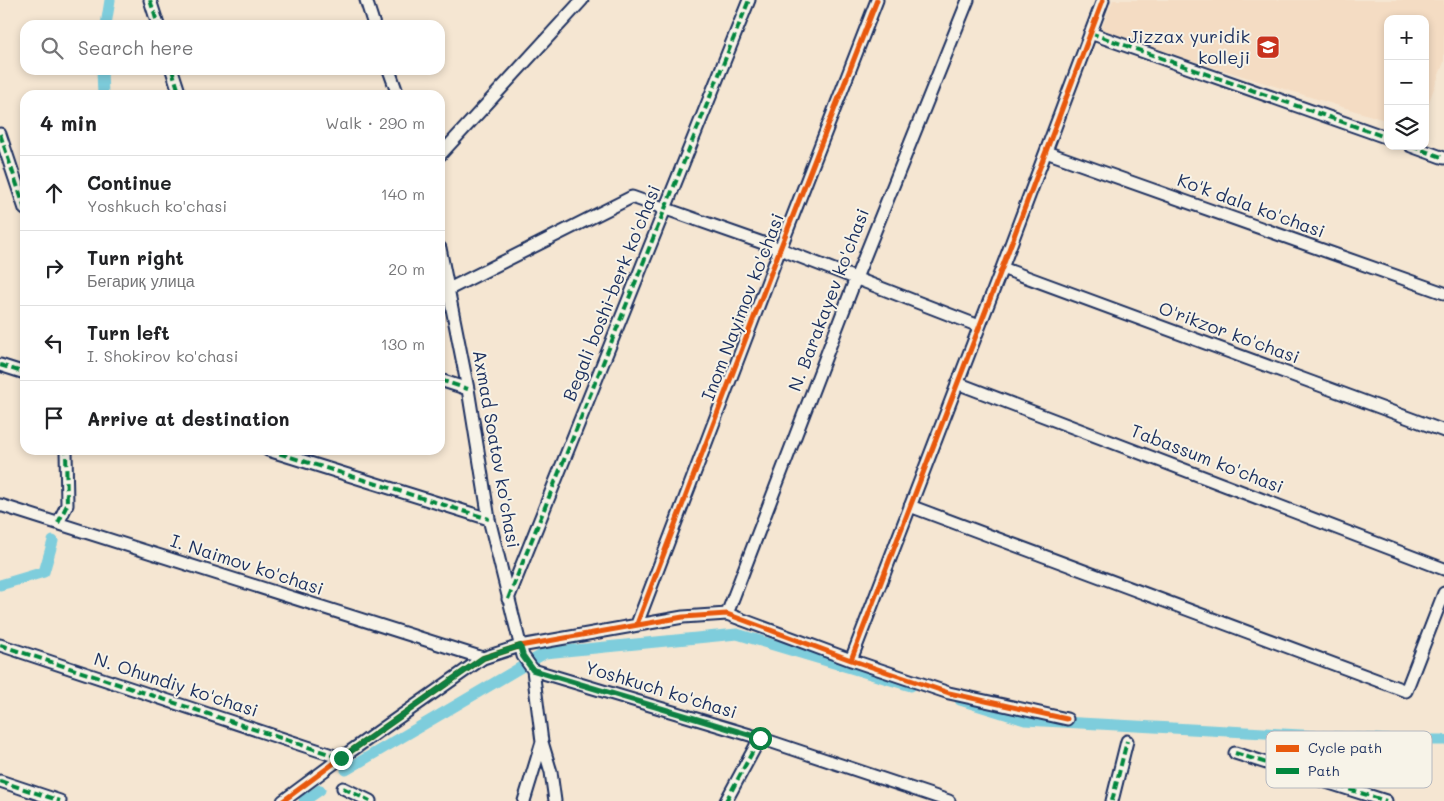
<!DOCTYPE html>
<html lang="en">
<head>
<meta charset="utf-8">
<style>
	body { margin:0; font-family:Mali,sans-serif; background:#f2f2f2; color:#202124 }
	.controls { position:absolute; right:15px; top:15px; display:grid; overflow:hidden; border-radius:10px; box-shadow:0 2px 8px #0003 }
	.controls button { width:45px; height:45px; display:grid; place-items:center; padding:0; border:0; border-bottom:1px solid #e0e0e0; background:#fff; color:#202124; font:25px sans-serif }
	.stop { position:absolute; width:15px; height:15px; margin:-11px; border:4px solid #0b8043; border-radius:50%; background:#fff }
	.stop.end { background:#0b8043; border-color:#fff; box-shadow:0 1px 5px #0008 }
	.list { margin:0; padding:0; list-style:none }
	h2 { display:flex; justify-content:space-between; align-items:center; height:65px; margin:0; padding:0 20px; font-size:21px }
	h2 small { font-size:16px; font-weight:400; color:#757577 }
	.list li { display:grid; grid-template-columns:32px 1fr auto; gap:15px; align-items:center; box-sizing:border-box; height:75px; padding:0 20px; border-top:1px solid #e0e0e0 }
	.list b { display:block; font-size:19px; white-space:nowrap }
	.list p { margin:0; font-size:16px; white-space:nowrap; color:#757577 }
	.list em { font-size:16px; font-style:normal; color:#757577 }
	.icon { flex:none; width:28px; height:28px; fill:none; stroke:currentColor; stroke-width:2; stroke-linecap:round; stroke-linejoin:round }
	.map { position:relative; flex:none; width:1444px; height:801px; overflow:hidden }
	.search { position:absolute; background:#fff; box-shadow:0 2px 8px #0003; left:20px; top:20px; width:425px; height:55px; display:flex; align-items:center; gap:12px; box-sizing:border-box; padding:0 18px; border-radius:15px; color:#757577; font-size:19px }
	.panel { position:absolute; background:#fff; box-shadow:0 2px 8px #0003; left:20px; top:90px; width:425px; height:365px; border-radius:15px }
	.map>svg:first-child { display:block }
	.built { fill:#f4dcc3 }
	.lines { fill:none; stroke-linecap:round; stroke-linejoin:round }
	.canal { stroke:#7ecddc; stroke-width:11 }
	.minor-casing { stroke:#1b2f5e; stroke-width:15 }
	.minor { stroke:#f7f3e8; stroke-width:11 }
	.quiet { stroke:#00873e; stroke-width:4; stroke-dasharray:8 4; stroke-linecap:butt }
	.cycleway-casing { stroke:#f7f3e8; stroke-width:8 }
	.cycleway { stroke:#e8590c; stroke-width:5 }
	.route { stroke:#0b8043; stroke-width:6 }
	.labels { text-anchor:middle; stroke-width:4; stroke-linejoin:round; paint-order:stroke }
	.poi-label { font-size:18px; fill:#1b2f5e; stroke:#f7f3e8; text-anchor:end }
	.street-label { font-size:18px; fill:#1b2f5e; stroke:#f7f3e8 }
	.key { fill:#f7f3e8; stroke:#b5b8bf; stroke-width:1 }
	.key-label { font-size:14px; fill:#1b2f5e }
</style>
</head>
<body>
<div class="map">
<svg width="1444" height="801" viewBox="0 0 1444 801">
	<rect width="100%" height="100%" fill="#f5e6d2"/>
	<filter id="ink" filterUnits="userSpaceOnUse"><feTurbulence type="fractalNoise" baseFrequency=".02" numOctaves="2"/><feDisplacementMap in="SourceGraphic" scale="10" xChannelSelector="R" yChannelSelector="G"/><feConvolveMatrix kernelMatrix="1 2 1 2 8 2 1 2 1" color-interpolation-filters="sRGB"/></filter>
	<g filter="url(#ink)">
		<path class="built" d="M1113,0H1444V62L1425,112V19H1388V121L1100,32Z"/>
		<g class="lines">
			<path class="canal" d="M106,25L110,0
				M102,70L103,95
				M0,585L44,572L53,541
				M960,700L1025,720L1392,740H1444
				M346,770L545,653L737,634L911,686
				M304,801L320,790"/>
			<g class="minor-casing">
				<path id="minor" d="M150,0L158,25
					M366,0L374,25
					M1090,33L1388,138
					M172,70L180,95
					M389,70L398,95
					M0,134L25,209
					M1411,146L1444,158
					M1046,152L1444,293
					M440,155L582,0
					M440,248L468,389L489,519L523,656L533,670L542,742L551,772L555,801
					M1002,268L1444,431
					M449,289L632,197L780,249L979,326
					M0,365L25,373
					M440,380L468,389
					M957,383L1444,569
					M268,450L489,519
					M0,505L483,658
					M910,506L1406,691L1444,593
					M58,523L67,505L66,450
					M508,599L749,0
					M727,614L856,278L968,0
					M637,624L780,249L877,0
					M0,645L341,758
					M851,660L1002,268L1103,0
					M533,670L760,738L949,801
					M1235,753L1386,801
					M0,781L60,801
					M343,788L370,801
					M283,801L341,758L483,658L520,646L683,617L727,614L851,660L949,693L1067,719
					M524,801L542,742
					M726,801L760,738
					M1112,801L1127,741"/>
			</g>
			<use href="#minor" class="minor"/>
			<path class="quiet" d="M150,0L158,25
				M1090,33L1388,138
				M172,70L180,95
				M0,134L25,209
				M1411,146L1444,158
				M0,365L25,373
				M440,380L468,389
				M268,450L489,519
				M58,523L67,505L66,450
				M508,599L749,0
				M0,645L341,758
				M1235,753L1386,801
				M0,781L60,801
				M343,788L370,801
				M726,801L760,738
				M1112,801L1127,741"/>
			<g class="cycleway-casing">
				<path id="cycleway" d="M637,624L780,249L877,0
					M851,660L1002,268L1103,0
					M283,801L341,758L483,658L520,646L683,617L727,614L851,660L949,693L1067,719"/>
			</g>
			<use href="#cycleway" class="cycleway"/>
		</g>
	</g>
	<g class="lines" filter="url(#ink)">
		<path class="route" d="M341,758L483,658L520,646L523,656L533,670L760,738"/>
	</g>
	<defs>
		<g id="university-square" transform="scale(1.25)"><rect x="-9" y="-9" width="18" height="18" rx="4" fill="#c8321e" stroke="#f7f3e8"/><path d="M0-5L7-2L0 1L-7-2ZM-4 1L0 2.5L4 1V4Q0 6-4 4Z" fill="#fff"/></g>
	</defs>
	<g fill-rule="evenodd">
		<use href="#university-square" x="1268" y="47"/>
	</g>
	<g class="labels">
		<g class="poi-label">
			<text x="1250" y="43">Jizzax yuridik<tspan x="1250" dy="21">kolleji</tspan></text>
		</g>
		<g class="street-label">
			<text transform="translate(1251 206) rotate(20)" y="6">Ko'k dala ko'chasi</text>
			<text transform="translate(612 293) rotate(-68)" y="6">Begali boshi-berk ko'chasi</text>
			<text transform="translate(829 300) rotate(-69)" y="6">N. Barakayev ko'chasi</text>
			<text transform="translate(743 307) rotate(-69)" y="6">Inom Nayimov ko'chasi</text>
			<text transform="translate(1229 333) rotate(20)" y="6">O'rikzor ko'chasi</text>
			<text transform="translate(496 449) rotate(80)" y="6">Axmad Soatov ko'chasi</text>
			<text transform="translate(1207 459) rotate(21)" y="6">Tabassum ko'chasi</text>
			<text transform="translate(247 565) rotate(18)" y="6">I. Naimov ko'chasi</text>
			<text transform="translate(176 685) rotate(18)" y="6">N. Ohundiy ko'chasi</text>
			<text transform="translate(661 690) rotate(17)" y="6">Yoshkuch ko'chasi</text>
		</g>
	</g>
	<rect x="1266" y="731" width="166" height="57" rx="8" class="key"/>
	<rect x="1276" y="745" width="23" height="7" fill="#e8590c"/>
	<rect x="1276" y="768" width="23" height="6" fill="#00873e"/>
	<g class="key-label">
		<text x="1308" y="753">Cycle path</text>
		<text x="1308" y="776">Path</text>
	</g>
</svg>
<div class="controls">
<button>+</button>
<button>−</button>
<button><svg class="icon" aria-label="layers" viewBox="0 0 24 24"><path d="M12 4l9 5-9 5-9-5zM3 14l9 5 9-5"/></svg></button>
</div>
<div class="stop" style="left:760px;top:738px"></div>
<div class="stop end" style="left:341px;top:758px"></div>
<div class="search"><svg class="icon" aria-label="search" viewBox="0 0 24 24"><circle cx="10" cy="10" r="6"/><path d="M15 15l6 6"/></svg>Search here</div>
<section class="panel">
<h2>4 min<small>Walk · 290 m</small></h2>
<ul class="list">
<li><svg class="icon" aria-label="ahead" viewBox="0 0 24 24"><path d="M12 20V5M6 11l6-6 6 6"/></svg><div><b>Continue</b><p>Yoshkuch ko'chasi</p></div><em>140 m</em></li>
<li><svg class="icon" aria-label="right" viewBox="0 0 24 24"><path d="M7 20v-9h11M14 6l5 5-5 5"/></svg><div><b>Turn right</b><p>Бегариқ улица</p></div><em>20 m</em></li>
<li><svg class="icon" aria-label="left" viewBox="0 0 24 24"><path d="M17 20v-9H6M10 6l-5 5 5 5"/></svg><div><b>Turn left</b><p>I. Shokirov ko'chasi</p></div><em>130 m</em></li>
<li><svg class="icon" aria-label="arrive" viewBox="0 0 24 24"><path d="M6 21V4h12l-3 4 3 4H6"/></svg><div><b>Arrive at destination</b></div></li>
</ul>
</section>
</div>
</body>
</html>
